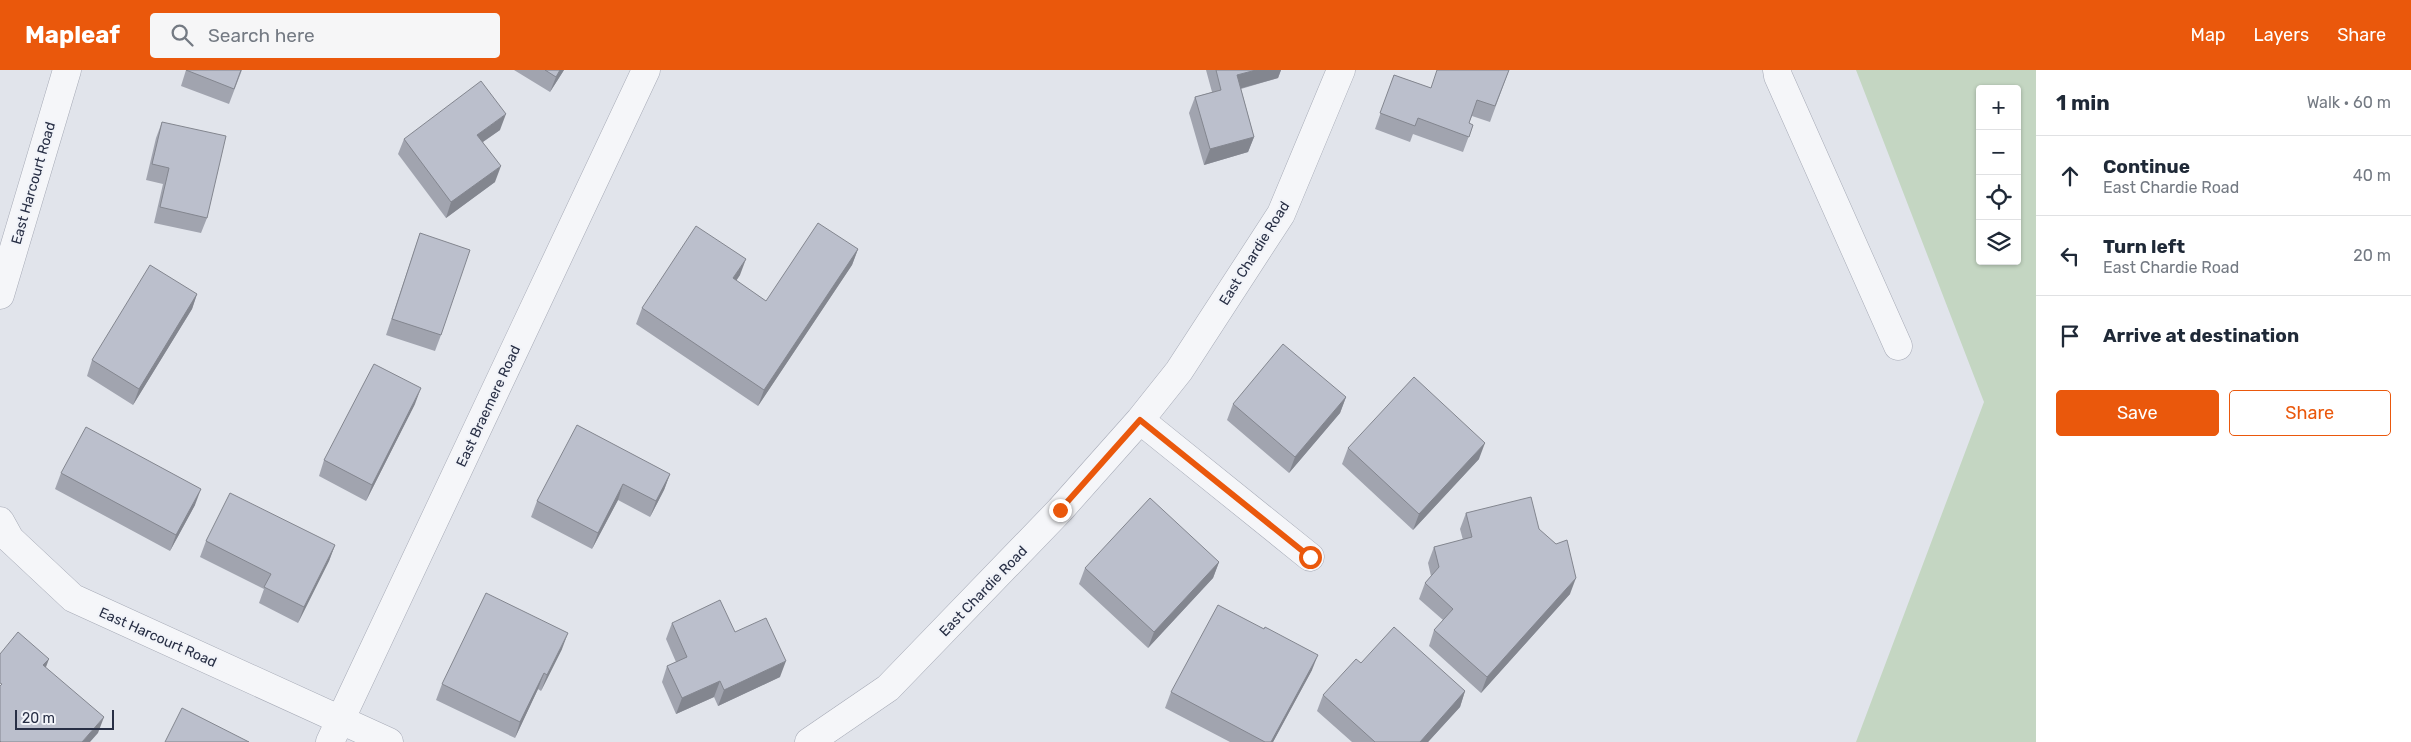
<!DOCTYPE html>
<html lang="en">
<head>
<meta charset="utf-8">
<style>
	body { margin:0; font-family:Rubik,sans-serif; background:#f6f6f7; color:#1f2937 }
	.controls { position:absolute; right:15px; top:15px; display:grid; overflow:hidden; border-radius:5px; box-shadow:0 1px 4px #0004 }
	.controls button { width:45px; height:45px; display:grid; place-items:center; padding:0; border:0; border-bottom:1px solid #e0e1e3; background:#fff; color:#1f2937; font:25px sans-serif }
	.scale { position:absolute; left:15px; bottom:12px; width:99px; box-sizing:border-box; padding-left:5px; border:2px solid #282f45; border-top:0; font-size:14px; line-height:18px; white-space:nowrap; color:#282f45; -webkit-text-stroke:4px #f1f3f8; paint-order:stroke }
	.stop { position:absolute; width:15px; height:15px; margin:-11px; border:4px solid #ea580c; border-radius:50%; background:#fff }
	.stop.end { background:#ea580c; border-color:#fff; box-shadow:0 1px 5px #0008 }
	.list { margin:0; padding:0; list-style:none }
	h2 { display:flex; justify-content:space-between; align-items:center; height:65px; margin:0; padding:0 20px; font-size:21px }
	h2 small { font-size:16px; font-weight:400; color:#747a83 }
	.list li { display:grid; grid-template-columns:32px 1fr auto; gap:15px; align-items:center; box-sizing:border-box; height:80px; padding:0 20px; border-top:1px solid #e0e1e3 }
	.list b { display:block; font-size:19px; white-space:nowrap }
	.list p { margin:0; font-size:16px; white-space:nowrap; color:#747a83 }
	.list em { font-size:16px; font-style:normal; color:#747a83 }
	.actions { display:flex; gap:10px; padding:15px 20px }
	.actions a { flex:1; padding:11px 0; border:1px solid #ea580c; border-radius:5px; text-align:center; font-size:18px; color:#ea580c }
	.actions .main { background:#ea580c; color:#fff }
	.icon { flex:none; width:28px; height:28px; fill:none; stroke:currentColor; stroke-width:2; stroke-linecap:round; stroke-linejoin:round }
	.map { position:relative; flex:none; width:2036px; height:672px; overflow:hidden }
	header { display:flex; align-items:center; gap:30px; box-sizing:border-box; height:70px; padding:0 25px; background:#ea580c; color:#fff }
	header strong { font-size:24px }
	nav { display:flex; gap:28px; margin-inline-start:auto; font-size:18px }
	.search { width:350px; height:45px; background:#f6f6f7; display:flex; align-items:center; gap:12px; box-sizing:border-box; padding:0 18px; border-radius:5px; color:#747a83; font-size:19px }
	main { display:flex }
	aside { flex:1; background:#fff }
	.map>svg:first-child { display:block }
	.green { fill:#c4d6c2; fill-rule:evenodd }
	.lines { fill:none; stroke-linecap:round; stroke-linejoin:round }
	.minor-casing { stroke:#a6aab6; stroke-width:29 }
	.minor { stroke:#f5f6f9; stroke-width:28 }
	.wall { fill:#a1a4af }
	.shaded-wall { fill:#83868f }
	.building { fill:#bbbfcc; stroke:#83868f }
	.route { stroke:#ea580c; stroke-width:6 }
	.labels { text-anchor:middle; stroke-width:4; stroke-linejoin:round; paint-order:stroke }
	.street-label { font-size:14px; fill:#282f45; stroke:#f1f3f8 }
</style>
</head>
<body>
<header>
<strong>Mapleaf</strong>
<div class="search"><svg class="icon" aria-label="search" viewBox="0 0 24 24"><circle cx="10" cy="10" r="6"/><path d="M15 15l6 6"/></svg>Search here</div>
<nav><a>Map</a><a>Layers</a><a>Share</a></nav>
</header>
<main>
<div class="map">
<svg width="2036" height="672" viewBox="0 0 2036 672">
	<rect width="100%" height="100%" fill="#e1e4eb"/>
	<path class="green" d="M1856,0H2036V672H1856L1984,332ZM1980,19H2017V191H1980Z"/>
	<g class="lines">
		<g class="minor-casing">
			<path id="minor" d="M1777,0L1778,6L1898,276
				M0,225L67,0
				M1140,350L1310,487
				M0,451L10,469L73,528L389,672
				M330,672L646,0
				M809,672L888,618L1060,440L1140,350L1179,301L1281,144L1341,0"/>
		</g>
		<use href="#minor" class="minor"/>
	</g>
	<path class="wall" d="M186,0H242L229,34L181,16Z
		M514,0H564L550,22Z
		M1206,0H1281L1278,8L1241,19L1254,67L1248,82L1204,95L1189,43L1195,27L1212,22Z
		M1509,0L1490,52L1472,46L1469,53L1473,55L1463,82L1413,64L1410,72L1375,59L1394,5L1431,18Z
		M162,52L207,148L201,163L154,153L163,114L146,110L156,68Z
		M500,60L483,72L495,112L446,148L398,84L404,69Z
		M420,163L441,265L435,281L386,265Z
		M858,179L852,195L758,336L636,254L642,238L740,205L736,211L766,231Z
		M197,224L192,239L133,335L87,306L92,290Z
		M1346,327L1340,343L1289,403L1227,350L1233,334Z
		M415,334L366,431L319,406L324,390Z
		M1348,378L1479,389L1413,460L1342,394Z
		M61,403L195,435L170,481L55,419Z
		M670,404L664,420L650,447L618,430L592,479L531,447L537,431Z
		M1466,443L1539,459L1570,524L1481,623L1429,576L1434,560L1443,550L1419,529L1425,513L1431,506L1428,493L1434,477L1463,470L1460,459Z
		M206,471L335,475L329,491L298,553L259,533L264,519L200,487Z
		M1219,492L1213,508L1148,578L1079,514L1085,498Z
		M672,553L735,562L780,607L718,636L714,627L676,644L662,612L667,596L676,592L666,569Z
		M562,579L541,621L538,619L515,668L436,630L442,614Z
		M1361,593L1465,621L1460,637L1428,672H1352L1317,641L1323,625Z
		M1312,600L1273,672H1230L1165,638L1171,622Z"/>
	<path class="shaded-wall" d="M560,0H564L550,22L556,7Z
		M1256,0H1281L1278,8L1231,21L1237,5Z
		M506,44L500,60L471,80L477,65Z
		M1254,67L1248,82L1204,95L1210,79Z
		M501,96L495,112L446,148L451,132Z
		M858,179L852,195L758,336L764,320Z
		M746,189L740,205L727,224L733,208Z
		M197,224L192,239L133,335L139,319Z
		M421,318L415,334L366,431L372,415Z
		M1346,327L1340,343L1289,403L1295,387Z
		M1485,373L1479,389L1413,460L1419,444Z
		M670,404L664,420L650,447L656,431Z
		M623,414L618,430L592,479L598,463Z
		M201,419L195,435L170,481L176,465Z
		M335,475L329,491L298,553L304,537Z
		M1219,492L1213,508L1148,578L1154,562Z
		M1576,508L1570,524L1481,623L1487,607Z
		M568,563L562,579L541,621L547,605Z
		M1318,585L1312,600L1273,672H1271Z
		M49,589L43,605V595Z
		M786,591L780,607L718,636L724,620Z
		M544,603L538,619L515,668L520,652Z
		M720,611L714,627L676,644L682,628Z
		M1465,621L1460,637L1428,672H1420Z
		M104,647L98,663L90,672H82Z"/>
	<path class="building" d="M186,0H241L234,19Z
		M545,0H560L556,7Z
		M1216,0H1256L1237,5L1254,67L1210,79L1195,27L1221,20Z
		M1437,0H1509L1495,36L1477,30L1469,53L1473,55L1469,67L1418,48L1415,56L1380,43L1394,5L1431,18Z
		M481,11L506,44L477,65L501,96L451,132L404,69Z
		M162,52L226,66L207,148L160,137L169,98L152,94Z
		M818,153L858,179L764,320L642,238L696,156L746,189L733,208L766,231Z
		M420,163L470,180L441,265L392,249Z
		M150,195L197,224L139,319L92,290Z
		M1283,274L1346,327L1295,387L1233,334Z
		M374,294L421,318L372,415L324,390Z
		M1414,307L1485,373L1419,444L1348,378Z
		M577,355L670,404L656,431L623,414L598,463L537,431Z
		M86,357L201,419L176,465L61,403Z
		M230,423L335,475L304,537L264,517L271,504L206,471Z
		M1531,427L1539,459L1556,474L1567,470L1576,508L1487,607L1434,560L1453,539L1425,513L1439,497L1434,477L1472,467L1466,443Z
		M1150,428L1219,492L1154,562L1085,498Z
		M486,523L568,563L547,605L544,603L520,652L442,614Z
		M720,530L735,562L766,548L786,591L724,620L720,611L682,628L667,596L687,587L672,553Z
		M1218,535L1264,559L1265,557L1318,585L1271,672H1265L1171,622Z
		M1394,557L1465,621L1420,672H1375L1323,625L1356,589L1361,593Z
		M18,562L49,589L43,595L104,647L82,672H1L0,671V616L2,614L0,613V584Z
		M182,638L249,672H165Z"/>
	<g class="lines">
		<path class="route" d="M1060,440L1140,350L1310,487"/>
	</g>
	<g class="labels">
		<g class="street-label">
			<text transform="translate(33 113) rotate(-74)" y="5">East Harcourt Road</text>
			<text transform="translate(1254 183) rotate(-58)" y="5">East Chardie Road</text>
			<text transform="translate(488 336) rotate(-65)" y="5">East Braemere Road</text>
			<text transform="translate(983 521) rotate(-46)" y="5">East Chardie Road</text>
			<text transform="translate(158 567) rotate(24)" y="5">East Harcourt Road</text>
		</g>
	</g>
</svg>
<div class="controls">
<button>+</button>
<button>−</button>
<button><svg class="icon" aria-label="locate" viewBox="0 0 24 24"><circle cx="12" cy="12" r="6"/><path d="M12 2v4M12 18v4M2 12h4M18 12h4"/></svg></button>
<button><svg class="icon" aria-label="layers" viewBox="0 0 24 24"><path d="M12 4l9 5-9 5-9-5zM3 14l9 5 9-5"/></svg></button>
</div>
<div class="scale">20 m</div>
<div class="stop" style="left:1310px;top:487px"></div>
<div class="stop end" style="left:1060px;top:440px"></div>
</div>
<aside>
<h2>1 min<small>Walk · 60 m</small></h2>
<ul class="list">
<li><svg class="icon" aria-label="ahead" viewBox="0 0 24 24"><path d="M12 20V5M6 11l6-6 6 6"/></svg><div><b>Continue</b><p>East Chardie Road</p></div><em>40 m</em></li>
<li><svg class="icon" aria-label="left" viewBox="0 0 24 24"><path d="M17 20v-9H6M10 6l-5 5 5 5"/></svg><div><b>Turn left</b><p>East Chardie Road</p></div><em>20 m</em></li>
<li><svg class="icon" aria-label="arrive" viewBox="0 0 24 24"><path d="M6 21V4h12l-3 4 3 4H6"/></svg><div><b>Arrive at destination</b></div></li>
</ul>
<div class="actions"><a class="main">Save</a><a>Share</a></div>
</aside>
</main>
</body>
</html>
